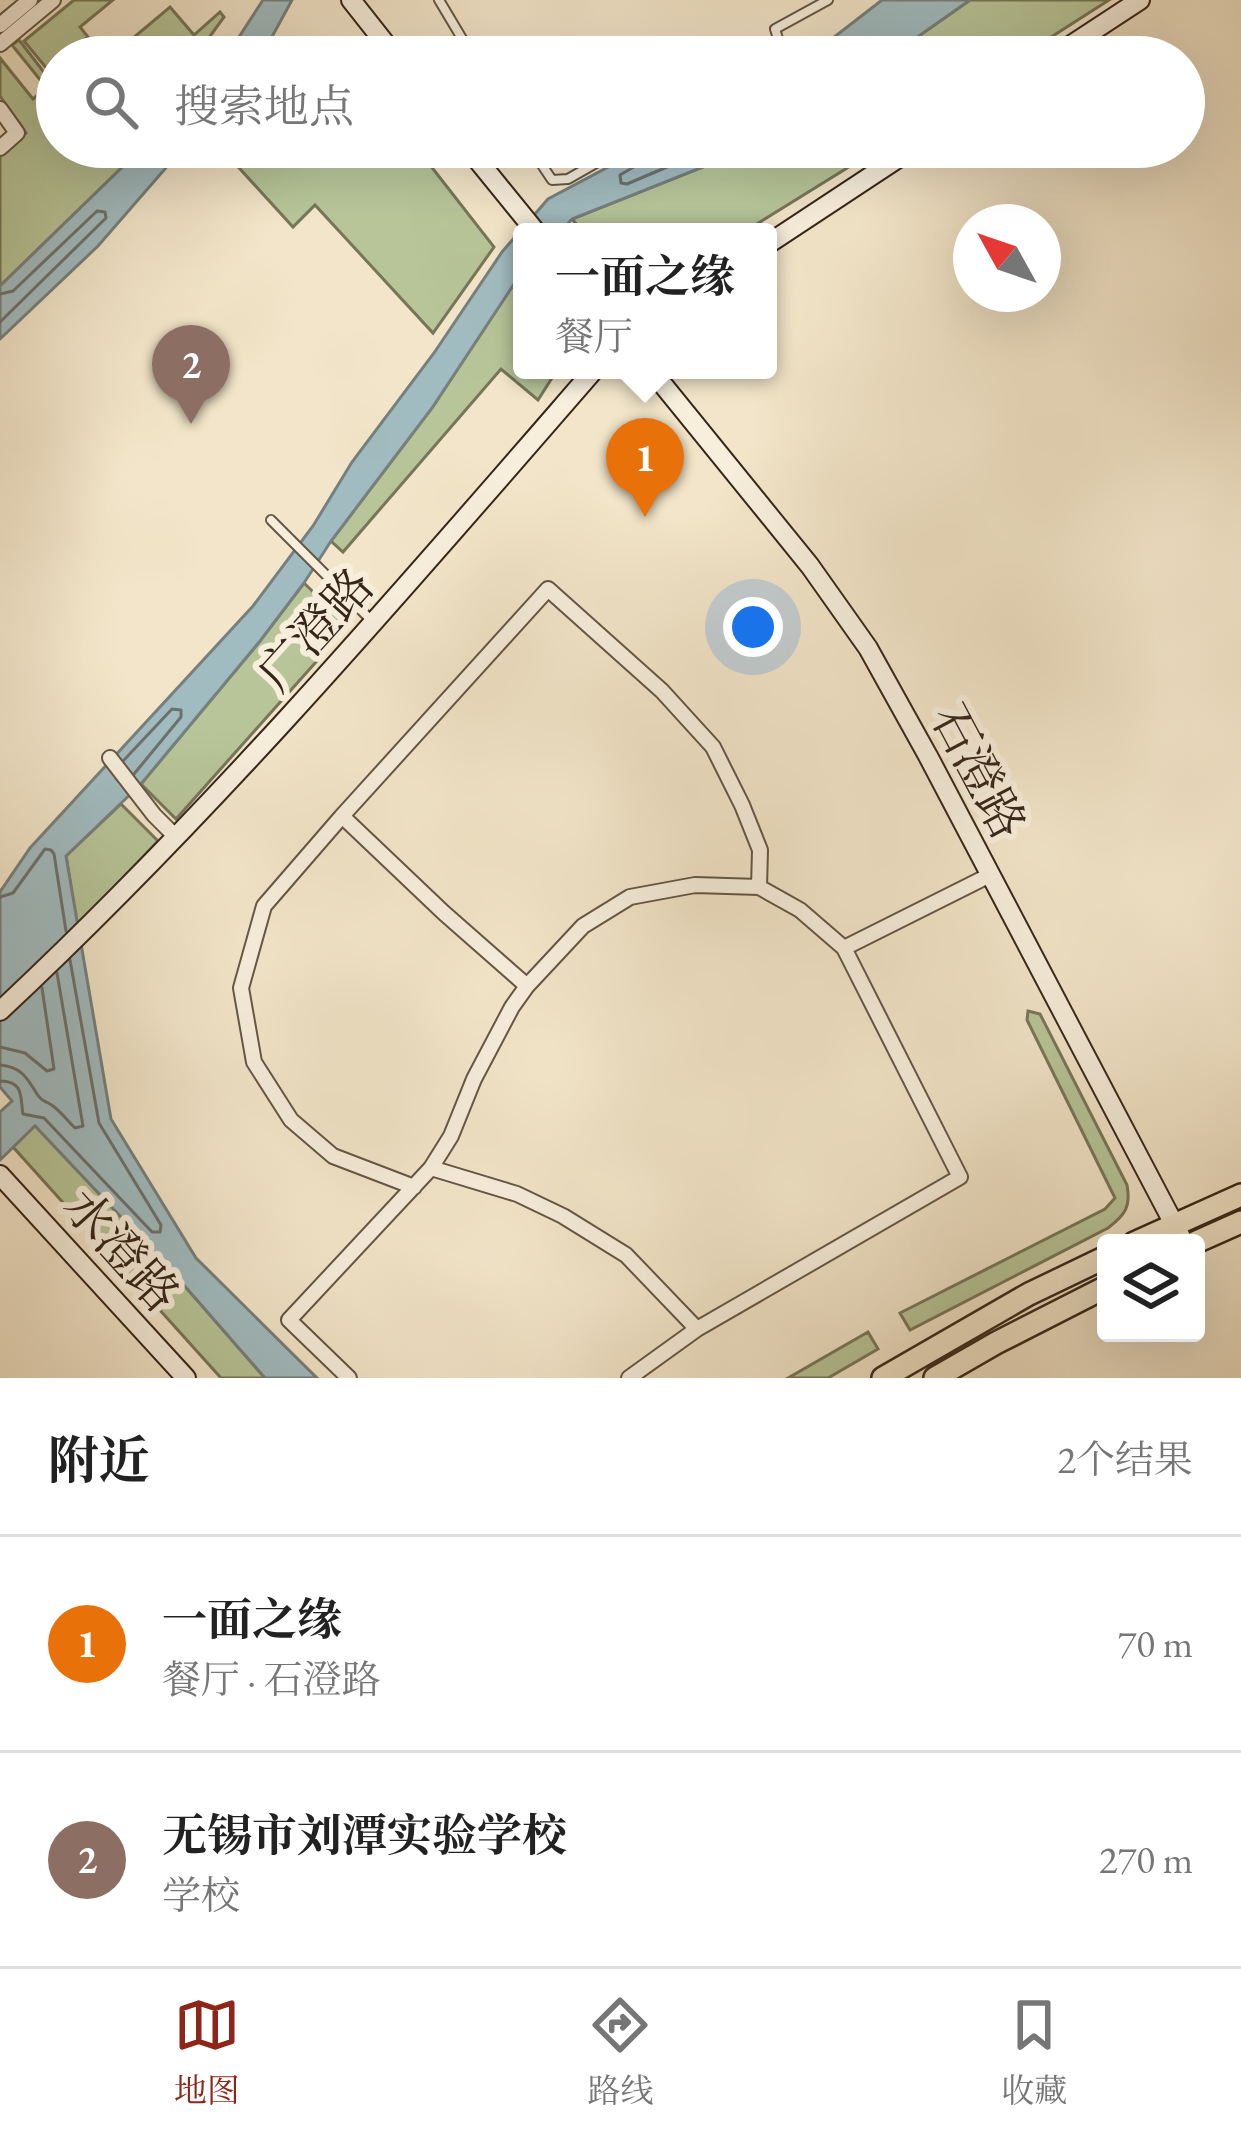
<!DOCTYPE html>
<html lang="zh">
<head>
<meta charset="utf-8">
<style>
	body { margin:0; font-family:"EB Garamond","Noto Serif SC",serif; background:#f2f2f2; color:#222 }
	.controls { position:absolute; right:36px; bottom:36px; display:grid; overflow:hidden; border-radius:12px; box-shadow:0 12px 48px #0002 }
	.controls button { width:108px; height:108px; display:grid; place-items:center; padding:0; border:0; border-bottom:3px solid #e0e0e0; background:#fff; color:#222; font:60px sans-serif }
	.compass { position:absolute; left:953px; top:204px; width:108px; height:108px; border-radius:50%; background:#fff; box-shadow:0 12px 48px #0002; rotate:310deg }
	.you { position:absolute; left:753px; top:627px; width:42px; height:42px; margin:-30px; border:9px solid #fff; border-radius:50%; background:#1a73e8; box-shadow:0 0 0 18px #1a73e833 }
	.badge { display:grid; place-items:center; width:78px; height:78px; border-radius:50%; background:#8f2418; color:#fff; font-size:39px; font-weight:700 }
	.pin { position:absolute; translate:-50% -99px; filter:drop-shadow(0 3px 6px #0008) }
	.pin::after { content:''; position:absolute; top:63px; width:42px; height:36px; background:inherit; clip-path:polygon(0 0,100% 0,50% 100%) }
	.popup { position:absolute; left:513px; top:223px; width:264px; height:156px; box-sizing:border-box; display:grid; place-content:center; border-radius:12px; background:#fff; filter:drop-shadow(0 3px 9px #0005); font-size:39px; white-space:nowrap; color:#767676 }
	.popup b { font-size:45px; color:#222 }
	.popup::after { content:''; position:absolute; left:50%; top:100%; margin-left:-24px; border:24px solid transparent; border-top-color:#fff }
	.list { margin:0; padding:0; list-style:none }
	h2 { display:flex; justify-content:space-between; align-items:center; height:156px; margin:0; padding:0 48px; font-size:51px }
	h2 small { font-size:39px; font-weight:400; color:#767676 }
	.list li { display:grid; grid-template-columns:78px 1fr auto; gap:36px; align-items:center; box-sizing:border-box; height:216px; padding:0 48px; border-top:3px solid #e0e0e0 }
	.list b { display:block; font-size:45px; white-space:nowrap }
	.list p { margin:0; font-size:39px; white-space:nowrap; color:#767676 }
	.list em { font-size:39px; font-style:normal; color:#767676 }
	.icon { flex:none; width:66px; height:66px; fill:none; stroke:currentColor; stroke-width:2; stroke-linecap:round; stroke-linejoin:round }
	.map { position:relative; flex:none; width:1241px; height:1378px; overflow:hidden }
	.search { position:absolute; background:#fff; box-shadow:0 12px 48px #0002; left:36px; right:36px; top:36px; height:132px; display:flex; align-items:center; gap:30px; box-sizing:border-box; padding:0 42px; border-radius:66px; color:#767676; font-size:45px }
	.sheet { height:588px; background:#fff }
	nav { display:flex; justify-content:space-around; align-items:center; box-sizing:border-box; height:168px; border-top:3px solid #e0e0e0; background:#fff; font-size:33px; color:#767676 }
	nav a { display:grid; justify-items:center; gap:6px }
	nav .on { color:#8f2418 }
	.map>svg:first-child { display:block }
	.green { fill:#b7c599; stroke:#767659; stroke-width:3 }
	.water { fill:#a1bcc1; stroke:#76807e; stroke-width:3 }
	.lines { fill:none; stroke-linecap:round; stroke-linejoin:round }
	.shore { stroke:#6c716d; stroke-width:3 }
	.lane-casing { stroke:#655645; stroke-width:12 }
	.street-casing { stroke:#655645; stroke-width:18 }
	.secondary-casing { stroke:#362619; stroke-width:22 }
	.primary-casing { stroke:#362619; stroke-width:26 }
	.lane { stroke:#f7eedc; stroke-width:8 }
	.street { stroke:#f7eedc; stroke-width:14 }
	.secondary { stroke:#f7eedc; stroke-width:18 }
	.primary { stroke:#f2e5c9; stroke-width:21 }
	.labels { text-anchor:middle; stroke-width:12; stroke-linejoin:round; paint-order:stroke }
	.street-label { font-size:48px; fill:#362619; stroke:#f7eedc }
</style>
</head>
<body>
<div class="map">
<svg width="1241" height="1378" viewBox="0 0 1241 1378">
	<rect width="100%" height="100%" fill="#f2e5c9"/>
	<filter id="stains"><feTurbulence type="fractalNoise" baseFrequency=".00167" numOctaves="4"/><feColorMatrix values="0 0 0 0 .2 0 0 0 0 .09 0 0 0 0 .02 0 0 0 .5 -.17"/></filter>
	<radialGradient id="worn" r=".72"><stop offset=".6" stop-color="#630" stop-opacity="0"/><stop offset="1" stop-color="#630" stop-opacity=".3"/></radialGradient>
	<path class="green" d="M74,0H113L80,27L88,37L63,57H57V62L48,70L24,41Z
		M970,0H1109L1020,57H889Z
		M170,7L194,35L220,12L224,17L195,57H127L120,49Z
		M19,40L57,89V147H102L105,150L108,147H143L0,286V156L26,133L0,96V58L33,99L46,87L12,45Z
		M220,147H416L494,247L433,333L315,205L293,227Z
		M739,147H881L744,232H583L572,219L703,167Z
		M521,273L522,370H557L538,400L501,369L343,552L331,541L432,408Z
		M304,583L348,626L176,819L141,784L260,641Z
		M121,804L158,841L77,926L66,856Z
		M1028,1011L1040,1014L1127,1185C1131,1207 1125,1215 1108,1228L910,1330L900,1313L1105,1209L1115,1198L1027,1020Z
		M35,1125L169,1268L265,1378H221L13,1147Z
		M868,1332L878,1349L828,1378H788Z"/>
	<path class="water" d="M263,0H292L261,57H226Z
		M882,0H970L889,57H801L824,45Z
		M143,147H184L98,246L0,339V286Z
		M646,147H739L703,167L572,219L560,232H522V272L432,408L331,541L304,583L260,641L141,784L66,856L111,1119L196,1258L317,1378H265L169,1268L35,1126L0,1160V1112L12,1101L0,1087V892L30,848L253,606L313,526L352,462L434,353L502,252L548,199Z"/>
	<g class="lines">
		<path class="shore" d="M649,147L644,161L620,175L621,183L627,184L714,147
			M0,294L13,291L97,211L105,212L106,218L0,322
			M124,760L172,709L181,710V717L134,774
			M0,897L13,893L45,849L51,850L54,854L66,931
			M0,1047L25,1053L47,1071L54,1069L42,988
			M0,1065C22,1067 27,1078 37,1094C44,1104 44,1099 53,1106C61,1112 68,1121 75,1128L83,1126L57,973
			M0,1081C25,1081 20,1099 23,1114L44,1118L152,1232H160L161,1225L99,1123L70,960"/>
		<g class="lane-casing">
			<path id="lane" d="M439,0L473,57
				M776,57L781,48L775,29L828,0
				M530,147L552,180L568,179L624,147
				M271,520L372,621"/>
		</g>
		<g class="street-casing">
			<path id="street" d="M0,25L30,0
				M0,44L53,0
				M0,109L17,133L0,148
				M110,758L154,815L176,837
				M342,816L548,589L662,691L713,747L742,805L760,850L759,887
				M431,1168L517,1194L563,1216L626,1255L697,1329L629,1378
				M414,1187L333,1156L291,1120L254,1062L241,988L264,906L342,816L444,913L527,986
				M697,1329L960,1177L844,948
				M349,1378L289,1320L431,1168L451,1136L474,1079L512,1007L527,986L583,926L630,897L695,885L759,887L800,910L844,948L990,875"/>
		</g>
		<g class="secondary-casing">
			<path id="secondary" d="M351,0L396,57
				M1053,57L1140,0
				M467,147L536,232
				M768,244L915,147
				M651,370L810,566L868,648L928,756L1184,1243
				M0,1011C213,812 403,590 594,370
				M0,1175L186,1378"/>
		</g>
		<g class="primary-casing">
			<path id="primary" d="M1134,1243L1241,1195
				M1194,1243L1241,1222
				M883,1378L1029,1294L1106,1257
				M935,1378L996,1343L1106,1287"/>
		</g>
		<use href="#lane" class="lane"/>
		<use href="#street" class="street"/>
		<use href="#secondary" class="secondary"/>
		<use href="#primary" class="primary"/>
	</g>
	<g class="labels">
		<g class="street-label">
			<text transform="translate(315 629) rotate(-48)" y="17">广澄路</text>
			<text transform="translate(979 771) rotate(62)" y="17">石澄路</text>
			<text transform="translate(122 1250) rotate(48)" y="17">水澄路</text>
		</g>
	</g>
	<rect width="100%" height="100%" filter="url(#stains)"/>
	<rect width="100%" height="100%" fill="url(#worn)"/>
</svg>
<div class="controls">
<button><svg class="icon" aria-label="layers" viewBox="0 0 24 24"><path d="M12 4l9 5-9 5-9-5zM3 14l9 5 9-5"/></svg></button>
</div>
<svg class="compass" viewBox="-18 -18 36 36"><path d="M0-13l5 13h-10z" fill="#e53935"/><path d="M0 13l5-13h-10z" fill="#767676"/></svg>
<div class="you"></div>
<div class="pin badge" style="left:645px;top:517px;background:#e8710a">1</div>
<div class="popup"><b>一面之缘</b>餐厅</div>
<div class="pin badge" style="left:191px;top:424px;background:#8d6e63">2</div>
<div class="search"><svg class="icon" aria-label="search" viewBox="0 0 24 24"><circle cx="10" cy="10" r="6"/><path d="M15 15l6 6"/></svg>搜索地点</div>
</div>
<section class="sheet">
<h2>附近<small>2个结果</small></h2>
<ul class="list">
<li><span class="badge" style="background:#e8710a">1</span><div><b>一面之缘</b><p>餐厅 · 石澄路</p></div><em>70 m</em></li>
<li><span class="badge" style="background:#8d6e63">2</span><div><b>无锡市刘潭实验学校</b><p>学校</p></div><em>270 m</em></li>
</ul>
</section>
<nav>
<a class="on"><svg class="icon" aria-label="map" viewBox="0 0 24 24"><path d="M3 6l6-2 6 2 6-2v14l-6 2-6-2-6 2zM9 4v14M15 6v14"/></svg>地图</a>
<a><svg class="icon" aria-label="directions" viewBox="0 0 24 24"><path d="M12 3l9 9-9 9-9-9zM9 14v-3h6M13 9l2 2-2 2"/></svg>路线</a>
<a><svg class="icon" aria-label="saved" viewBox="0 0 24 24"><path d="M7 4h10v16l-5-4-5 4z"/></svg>收藏</a>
</nav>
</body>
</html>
